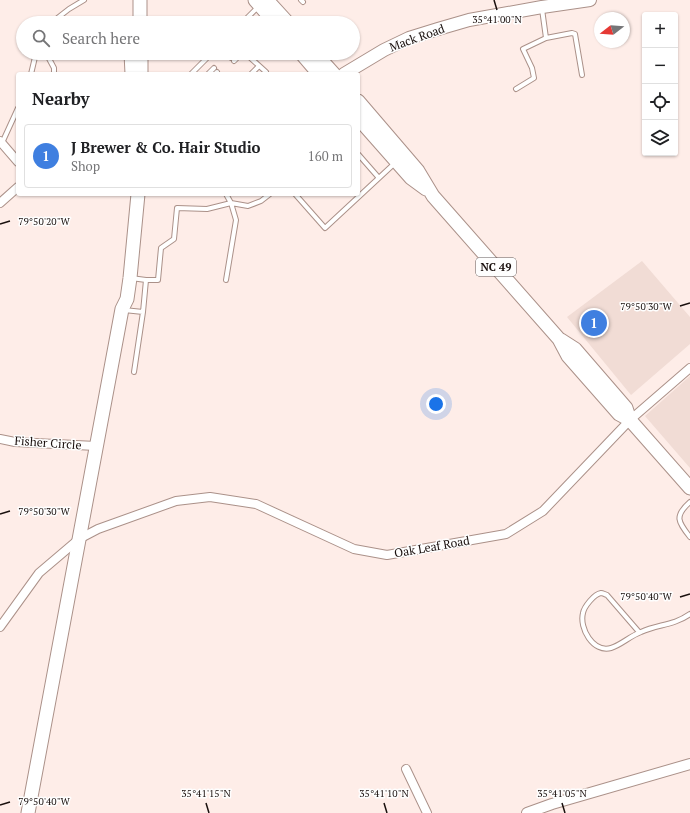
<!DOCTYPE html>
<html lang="en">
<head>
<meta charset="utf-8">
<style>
	body { margin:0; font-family:"PT Serif",serif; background:#f2f2f2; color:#202124 }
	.controls { position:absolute; right:12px; top:12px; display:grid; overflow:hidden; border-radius:4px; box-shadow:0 1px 3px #0004 }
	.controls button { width:36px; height:36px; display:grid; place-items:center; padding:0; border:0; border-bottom:1px solid #e0e0e0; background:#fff; color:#202124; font:20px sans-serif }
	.compass { position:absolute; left:594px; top:12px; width:36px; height:36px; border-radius:50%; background:#fff; box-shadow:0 1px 3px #0004; rotate:253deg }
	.you { position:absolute; left:436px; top:404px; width:14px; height:14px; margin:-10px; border:3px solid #fff; border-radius:50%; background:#1a73e8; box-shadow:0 0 0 6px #1a73e833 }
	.badge { display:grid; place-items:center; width:26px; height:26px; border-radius:50%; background:#ea580c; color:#fff; font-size:13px; font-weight:700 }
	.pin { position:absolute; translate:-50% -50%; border:2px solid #fff; box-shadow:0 1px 4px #0006 }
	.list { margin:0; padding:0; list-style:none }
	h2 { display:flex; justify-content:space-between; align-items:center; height:52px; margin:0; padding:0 16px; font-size:17px }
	h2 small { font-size:13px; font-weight:400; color:#757577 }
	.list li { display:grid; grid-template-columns:26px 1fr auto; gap:12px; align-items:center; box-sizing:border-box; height:64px; margin:0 8px 8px; padding:0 8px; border:1px solid #e0e0e0; border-radius:4px }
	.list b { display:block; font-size:15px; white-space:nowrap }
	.list p { margin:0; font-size:13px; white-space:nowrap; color:#757577 }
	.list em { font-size:13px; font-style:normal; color:#757577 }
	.icon { flex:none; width:22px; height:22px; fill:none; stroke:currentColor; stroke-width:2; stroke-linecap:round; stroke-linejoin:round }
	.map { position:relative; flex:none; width:690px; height:813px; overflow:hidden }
	.search { position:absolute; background:#fff; box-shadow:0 1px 3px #0004; left:16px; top:16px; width:344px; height:44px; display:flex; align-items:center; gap:10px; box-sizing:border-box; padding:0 14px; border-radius:22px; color:#757577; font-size:15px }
	.panel { position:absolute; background:#fff; box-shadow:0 1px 3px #0004; left:16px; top:72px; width:344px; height:124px; border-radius:4px }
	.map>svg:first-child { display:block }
	.built { fill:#f1dcd5 }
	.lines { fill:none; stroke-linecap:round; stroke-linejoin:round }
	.service-casing { stroke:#ab9189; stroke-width:6 }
	.minor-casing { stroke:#ab9189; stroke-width:10 }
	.tertiary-casing { stroke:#ab9189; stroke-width:12 }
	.secondary-casing { stroke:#ab9189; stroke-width:14 }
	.primary-casing { stroke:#ab9189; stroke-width:15 }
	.service { stroke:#fff; stroke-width:4 }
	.minor { stroke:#fff; stroke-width:8 }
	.tertiary { stroke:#fff; stroke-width:10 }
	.secondary { stroke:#fff; stroke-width:12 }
	.primary { stroke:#fff; stroke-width:13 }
	.ticks { fill:none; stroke:#1a100e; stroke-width:1.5 }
	.labels { text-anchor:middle; stroke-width:3; stroke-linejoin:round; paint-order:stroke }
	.shield { fill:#fefefe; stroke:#5e5756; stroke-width:1 }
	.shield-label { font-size:11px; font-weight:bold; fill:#1a100e }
	.street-label { font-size:12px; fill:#1a100e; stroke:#fefefe }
	.ticks-label { font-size:10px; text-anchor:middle; fill:#1a100e; stroke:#fefefe; stroke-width:3; stroke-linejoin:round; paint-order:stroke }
</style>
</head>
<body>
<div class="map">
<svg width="690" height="813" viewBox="0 0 690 813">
	<rect width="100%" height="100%" fill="#feede8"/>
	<path class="built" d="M642,261L690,317V344L631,395L567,317Z
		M690,376V468L645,416Z"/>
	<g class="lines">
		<g class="service-casing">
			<path id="service" d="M301,0L303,2
				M51,23L69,9L84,0
				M242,23L258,7
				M546,38L572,33L575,34L582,75
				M46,53L54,68V74
				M245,53L266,72L264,74
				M227,54L228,53
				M231,58L235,53
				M234,61L242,53
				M31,74L36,53
				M191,74L212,53
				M208,74L214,68
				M215,74L217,72
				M251,74L259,66
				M516,89L534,78L532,68L523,49L546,38L542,9
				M2,143L18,108
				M358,154L379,178
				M295,194L325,228L395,163
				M131,278L146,280L143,312
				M146,280H158L161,248L174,239L177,208L207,209L231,203L226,194
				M226,280L236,220L231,203L248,206L261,201L270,194
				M124,310L143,312L134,372
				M690,502C674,516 678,522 690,537
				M639,632L607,595C604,594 603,593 601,593C594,594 584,607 583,613C579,628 593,653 611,648C621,645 630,636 641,632C658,624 673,626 690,614"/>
		</g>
		<g class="minor-casing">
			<path id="minor" d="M0,141L18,162
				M0,203L18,187
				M0,439L15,442L96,446
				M0,627L39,573L79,539L98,529L176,501L210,497L256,504L354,549L387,555L506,534L543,511L630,420L690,368
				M406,769L427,813"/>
		</g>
		<g class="tertiary-casing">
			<path id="tertiary" d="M527,813L552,804L690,764"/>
		</g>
		<g class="secondary-casing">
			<path id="secondary" d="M344,74L384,50L409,38L438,29L469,20L542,7L590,0"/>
		</g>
		<g class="primary-casing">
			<path id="primary" d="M140,0V23
				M255,0L275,23
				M267,0L288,23
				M131,53L132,74
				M141,53V74
				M301,53L319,74
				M315,53L334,74
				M358,101L418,171L433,196L559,339L568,356L619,414L630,420L690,488
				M358,118L411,178L426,189
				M561,340L575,349L626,408L630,420
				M28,813L122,309L127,299L130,278L138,194"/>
		</g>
		<use href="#service" class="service"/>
		<use href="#minor" class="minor"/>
		<use href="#tertiary" class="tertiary"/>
		<use href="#secondary" class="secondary"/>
		<use href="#primary" class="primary"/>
	</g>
	<path class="ticks" d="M494,0L497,10M0,224L10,221M680,306L690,303M0,514L10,511M680,597L690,594M206,803L209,813M384,803L387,813M562,803L565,813M0,805L10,802"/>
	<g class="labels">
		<rect class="shield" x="476" y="258" width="40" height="18" rx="3"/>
		<g class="shield-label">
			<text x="496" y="271">NC 49</text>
		</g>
		<g class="street-label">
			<text transform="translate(417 38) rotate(-20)" y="4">Mack Road</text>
			<text transform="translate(48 443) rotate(4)" y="4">Fisher Circle</text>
			<text transform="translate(432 547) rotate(-10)" y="4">Oak Leaf Road</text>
		</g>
	</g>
	<g class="ticks-label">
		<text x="497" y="23">35°41'00"N</text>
		<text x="44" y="225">79°50'20"W</text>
		<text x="646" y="310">79°50'30"W</text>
		<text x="44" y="515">79°50'30"W</text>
		<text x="646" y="600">79°50'40"W</text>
		<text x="206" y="797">35°41'15"N</text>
		<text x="384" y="797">35°41'10"N</text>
		<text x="562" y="797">35°41'05"N</text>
		<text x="44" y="805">79°50'40"W</text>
	</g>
</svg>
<div class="controls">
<button>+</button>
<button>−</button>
<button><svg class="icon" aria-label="locate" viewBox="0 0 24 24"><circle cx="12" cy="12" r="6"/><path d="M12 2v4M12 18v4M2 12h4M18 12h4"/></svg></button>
<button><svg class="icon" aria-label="layers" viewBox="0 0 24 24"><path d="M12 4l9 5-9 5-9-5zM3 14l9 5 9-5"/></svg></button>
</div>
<svg class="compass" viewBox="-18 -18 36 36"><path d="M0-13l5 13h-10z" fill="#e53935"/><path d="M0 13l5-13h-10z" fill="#757577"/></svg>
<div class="you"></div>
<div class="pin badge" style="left:594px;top:323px;background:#3f7fe0">1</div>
<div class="search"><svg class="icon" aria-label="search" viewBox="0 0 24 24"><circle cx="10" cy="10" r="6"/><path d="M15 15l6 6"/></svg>Search here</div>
<section class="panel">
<h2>Nearby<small></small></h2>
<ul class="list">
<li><span class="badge" style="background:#3f7fe0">1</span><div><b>J Brewer &amp; Co. Hair Studio</b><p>Shop</p></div><em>160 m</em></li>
</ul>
</section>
</div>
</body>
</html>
